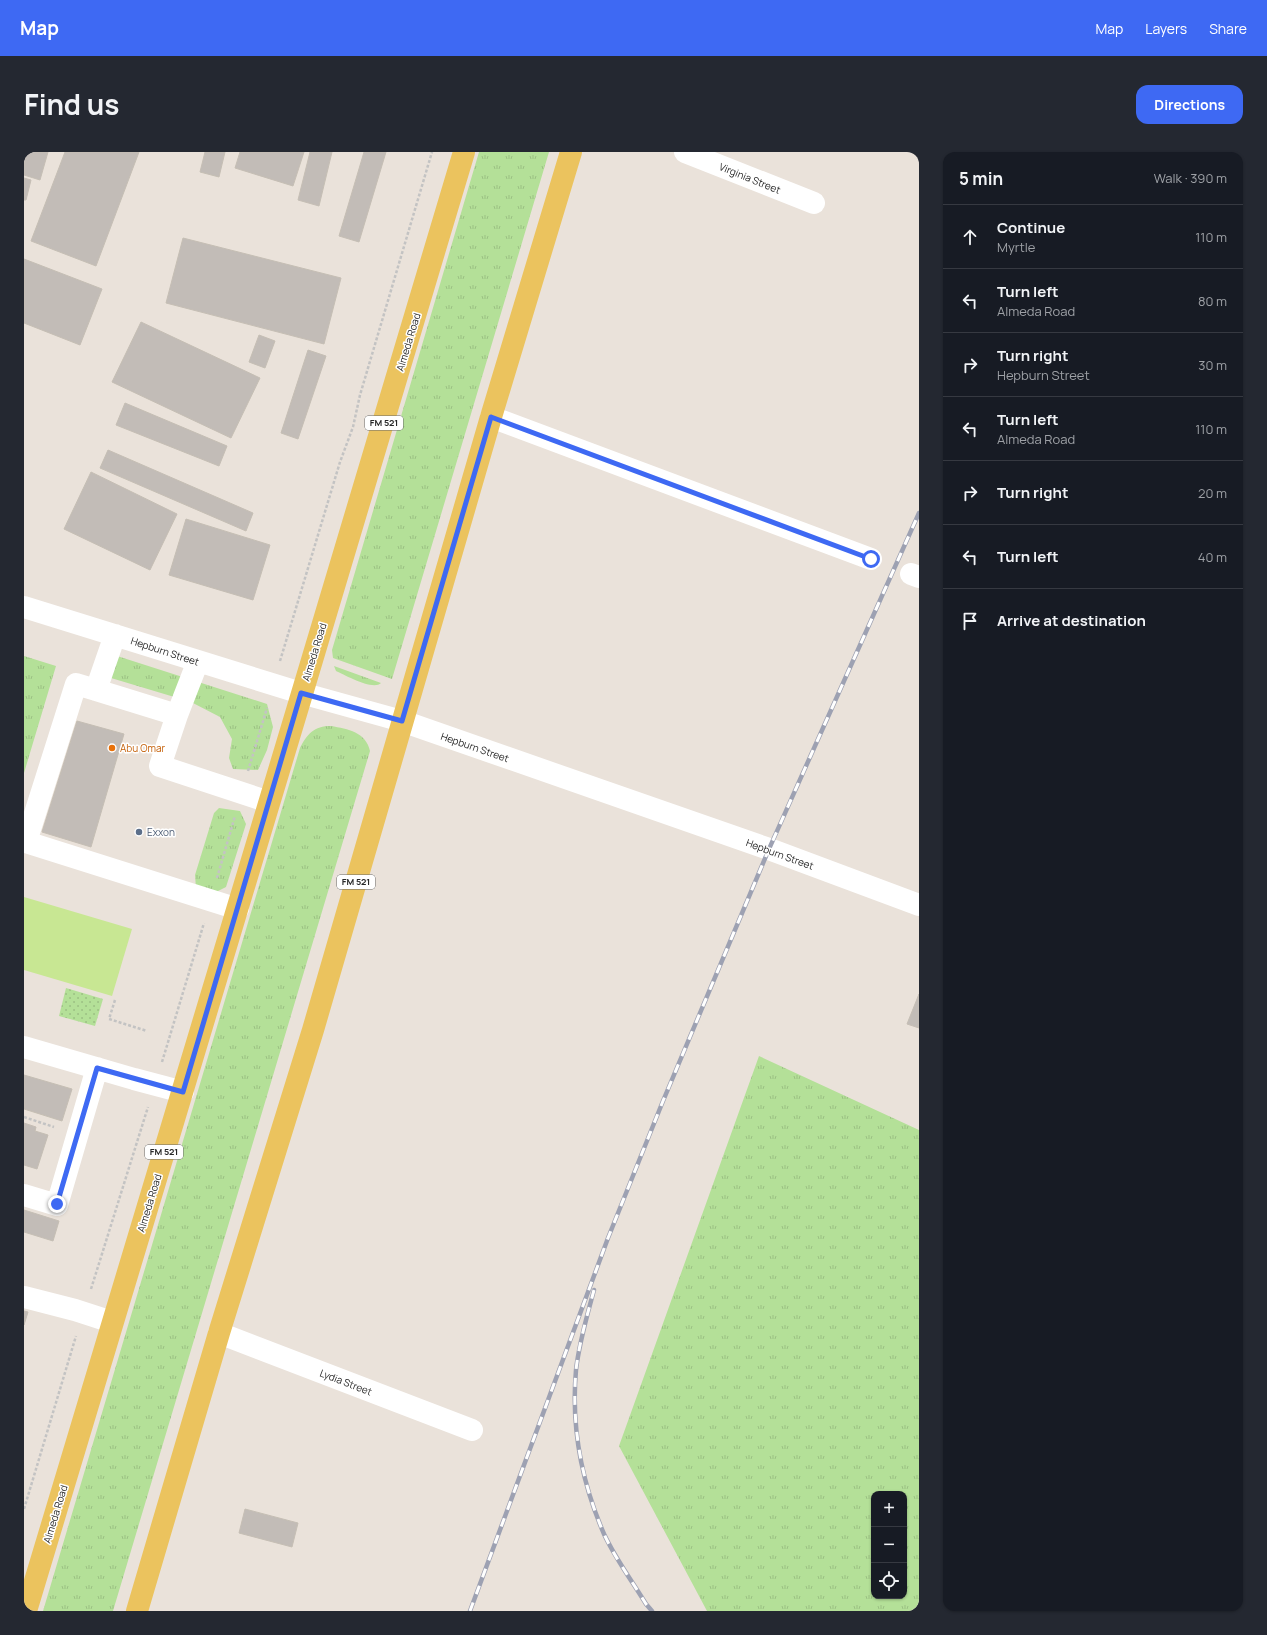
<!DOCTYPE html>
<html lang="en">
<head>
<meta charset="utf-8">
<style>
	body { margin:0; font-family:Manrope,sans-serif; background:#242831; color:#f1f3f6 }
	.controls { position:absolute; right:12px; bottom:12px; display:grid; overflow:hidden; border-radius:8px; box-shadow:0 1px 3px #0004 }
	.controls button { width:36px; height:36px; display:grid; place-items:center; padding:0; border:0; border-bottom:1px solid #363941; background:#171b24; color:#f1f3f6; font:20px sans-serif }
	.stop { position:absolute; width:12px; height:12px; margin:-9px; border:3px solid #3e69f3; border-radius:50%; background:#fff }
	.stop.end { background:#3e69f3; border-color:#fff; box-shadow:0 1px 4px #0008 }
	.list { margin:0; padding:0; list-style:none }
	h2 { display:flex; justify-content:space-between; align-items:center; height:52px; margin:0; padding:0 16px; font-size:17px }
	h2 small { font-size:13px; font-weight:400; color:#9ea1a6 }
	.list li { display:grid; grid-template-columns:26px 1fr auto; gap:12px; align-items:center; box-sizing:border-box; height:64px; padding:0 16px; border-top:1px solid #363941 }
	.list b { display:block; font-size:15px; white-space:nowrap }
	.list p { margin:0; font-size:13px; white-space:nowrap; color:#9ea1a6 }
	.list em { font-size:13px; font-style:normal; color:#9ea1a6 }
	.icon { flex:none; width:22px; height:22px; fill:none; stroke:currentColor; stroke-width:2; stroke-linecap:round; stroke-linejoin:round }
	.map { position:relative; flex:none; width:895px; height:1459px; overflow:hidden; border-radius:12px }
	header { display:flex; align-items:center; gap:24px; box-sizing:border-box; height:56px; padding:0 20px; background:#3e69f3; color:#fff }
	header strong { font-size:19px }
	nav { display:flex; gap:22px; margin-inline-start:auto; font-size:14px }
	.intro { display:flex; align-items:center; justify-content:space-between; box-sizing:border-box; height:96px; padding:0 24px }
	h1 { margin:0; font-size:28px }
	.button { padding:10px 18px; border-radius:12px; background:#3e69f3; color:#fff; font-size:14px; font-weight:700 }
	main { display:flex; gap:24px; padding:0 24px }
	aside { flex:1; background:#171b24; border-radius:12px; box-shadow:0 1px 3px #0004 }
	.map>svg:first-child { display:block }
	.grass { fill:url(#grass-tufts); fill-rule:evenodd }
	.park { fill:url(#park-dots) }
	.pitch { fill:#c8e793 }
	.building { fill:#c2bcb7; stroke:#c5beb4 }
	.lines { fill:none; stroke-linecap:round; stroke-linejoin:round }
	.path { stroke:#c3c3c3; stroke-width:2.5; stroke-dasharray:3 2; stroke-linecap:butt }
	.minor { stroke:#fff; stroke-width:22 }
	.major { stroke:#ebc35e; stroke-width:22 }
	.rail-casing { stroke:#9da1b2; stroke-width:4.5 }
	.rail { stroke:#fff; stroke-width:3; stroke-dasharray:9; stroke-linecap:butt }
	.route { stroke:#3e69f3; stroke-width:5 }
	.food-dot { fill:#e8710a; stroke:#fff; stroke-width:1.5 }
	.service-dot { fill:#5c6f8a; stroke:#fff; stroke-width:1.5 }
	.labels { text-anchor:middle; stroke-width:3; stroke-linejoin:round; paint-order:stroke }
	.shield { fill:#fff; stroke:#686868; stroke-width:1 }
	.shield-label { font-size:9px; font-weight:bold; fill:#282828 }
	.street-label { font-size:10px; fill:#282828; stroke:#fff }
	.food-label { font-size:10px; fill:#c56008; stroke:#fff; text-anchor:start }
	.service-label { font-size:10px; fill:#4e5e75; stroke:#fff; text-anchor:start }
</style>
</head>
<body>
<header>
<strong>Map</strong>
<nav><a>Map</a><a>Layers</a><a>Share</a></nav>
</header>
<div class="intro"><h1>Find us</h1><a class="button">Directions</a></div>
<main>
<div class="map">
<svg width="895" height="1459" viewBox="0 0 895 1459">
	<defs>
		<pattern id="grass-tufts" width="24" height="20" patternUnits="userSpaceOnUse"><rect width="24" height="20" fill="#b4e098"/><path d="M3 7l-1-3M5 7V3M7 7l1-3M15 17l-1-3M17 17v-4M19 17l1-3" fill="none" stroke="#9bc083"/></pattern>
		<pattern id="park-dots" width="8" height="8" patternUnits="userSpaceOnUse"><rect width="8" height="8" fill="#b4e098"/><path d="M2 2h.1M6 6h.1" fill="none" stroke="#9bc083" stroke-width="1.8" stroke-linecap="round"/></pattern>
	</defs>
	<rect width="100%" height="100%" fill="#eae2da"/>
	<path class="grass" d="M455,0H525L368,527L309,506L308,498Z
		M90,503L243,552L249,575L243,598L234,618L209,617L205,606L208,587L196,565L167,550L87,526Z
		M0,504L32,514L0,621Z
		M310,514L357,531C349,539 321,523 312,519Z
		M307,574C324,577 342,580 346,599L89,1459H19L276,596C283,582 290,574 307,574Z
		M195,656L216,659L222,672L202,735L192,740L172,736L171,723L190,661Z
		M735,904L895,978V1459H683L595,1294ZM850,1342H880V1444H850Z"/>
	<path class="park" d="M42,836L79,847L71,874L35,864Z"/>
	<path class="pitch" d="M0,745L108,777L88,844L0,818Z"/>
	<path class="building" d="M0,0H24L16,28L0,23Z
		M41,0H115L72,114L7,89Z
		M181,0H201L195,25L176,20Z
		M216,0H280L269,34L211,16Z
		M286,0H308L295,54L274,48Z
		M340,0H362L335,90L315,84Z
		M0,26L7,28L2,48H0Z
		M159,86L317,126L300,192L142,151Z
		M0,107L78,137L56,193L0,171Z
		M117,170L236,226L207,286L88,230Z
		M235,183L251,189L241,216L225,210Z
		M284,198L302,204L274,287L257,281Z
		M101,251L203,294L195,314L92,273Z
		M84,298L229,361L222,379L76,316Z
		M67,320L153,362L126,418L40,377Z
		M162,367L246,393L229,448L145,423Z
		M53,569L100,582L67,695L18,680Z
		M895,842V876L883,872Z
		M0,923L48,937L38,969L0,957Z
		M0,971L12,975L11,979L24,983L13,1017L0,1013Z
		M0,1058L35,1069L29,1089L0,1080Z
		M0,1159L4,1160L0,1173Z
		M221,1357L274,1371L268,1395L215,1381Z"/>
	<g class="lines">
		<path class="path" d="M256,509L316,310L329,275L336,243L408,0
			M224,619L243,556
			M193,726L211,664
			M91,848L85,867L123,879
			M138,910L180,771
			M0,965L30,975
			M67,1137L124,955
			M0,1357L52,1184"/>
		<path class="minor" d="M661,0L790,51
			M467,265L847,407
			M887,422L895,425
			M0,455L277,541L378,569L745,697L895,753
			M91,483L72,538L153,563L136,614L245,650
			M72,538L52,532L2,690L214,757
			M153,563L174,509
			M0,895L110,927L159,940
			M0,1043L33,1053L73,916
			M0,1145L51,1158L88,1170
			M195,1181L448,1278"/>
		<path class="major" d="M2,1459C147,972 296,487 440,0
			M113,1459L195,1181L289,878L467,265L547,0"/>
		<g class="rail-casing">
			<path id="rail" d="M570,1138C563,1164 555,1191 552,1218C547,1274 558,1331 580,1382C591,1406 608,1429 622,1452L628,1459
				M446,1459L584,1086L639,949L745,697L895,361"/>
		</g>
		<use href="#rail" class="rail"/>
	</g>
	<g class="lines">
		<path class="route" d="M33,1052L73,916L159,940L277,541L378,569L467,265L847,407"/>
	</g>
	<circle class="food-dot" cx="88" cy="596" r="4"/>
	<circle class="service-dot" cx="115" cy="680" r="4"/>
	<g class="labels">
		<g class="shield">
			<rect x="341" y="264" width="38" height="14" rx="3"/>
			<rect x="313" y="723" width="38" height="14" rx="3"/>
			<rect x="121" y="993" width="38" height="14" rx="3"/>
		</g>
		<g class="shield-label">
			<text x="360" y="274">FM 521</text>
			<text x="332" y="733">FM 521</text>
			<text x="140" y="1003">FM 521</text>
		</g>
		<g class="street-label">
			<text transform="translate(726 26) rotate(22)" y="4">Virginia Street</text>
			<text transform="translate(384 190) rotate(-73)" y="4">Almeda Road</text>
			<text transform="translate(141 499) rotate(18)" y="4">Hepburn Street</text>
			<text transform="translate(290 500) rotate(-73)" y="4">Almeda Road</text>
			<text transform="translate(451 595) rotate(19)" y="4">Hepburn Street</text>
			<text transform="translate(756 702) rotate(20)" y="4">Hepburn Street</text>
			<text transform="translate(125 1051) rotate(-73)" y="4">Almeda Road</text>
			<text transform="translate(322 1230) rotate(21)" y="4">Lydia Street</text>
			<text transform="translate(31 1362) rotate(-73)" y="4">Almeda Road</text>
		</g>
		<g class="food-label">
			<text x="96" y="600">Abu Omar</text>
		</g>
		<g class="service-label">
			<text x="123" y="684">Exxon</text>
		</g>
	</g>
</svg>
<div class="controls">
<button>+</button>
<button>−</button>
<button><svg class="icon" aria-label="locate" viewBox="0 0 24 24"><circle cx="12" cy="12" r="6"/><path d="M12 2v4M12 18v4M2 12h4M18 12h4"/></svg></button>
</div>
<div class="stop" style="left:847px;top:407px"></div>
<div class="stop end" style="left:33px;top:1052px"></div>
</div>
<aside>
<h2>5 min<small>Walk · 390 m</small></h2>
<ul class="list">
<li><svg class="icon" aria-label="ahead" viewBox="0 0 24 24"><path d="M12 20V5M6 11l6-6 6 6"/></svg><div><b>Continue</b><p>Myrtle</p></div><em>110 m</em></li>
<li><svg class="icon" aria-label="left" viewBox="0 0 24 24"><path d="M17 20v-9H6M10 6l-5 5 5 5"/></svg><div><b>Turn left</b><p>Almeda Road</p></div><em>80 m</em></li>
<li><svg class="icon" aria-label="right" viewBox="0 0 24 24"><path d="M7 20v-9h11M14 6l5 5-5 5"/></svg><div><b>Turn right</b><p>Hepburn Street</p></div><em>30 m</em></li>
<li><svg class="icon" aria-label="left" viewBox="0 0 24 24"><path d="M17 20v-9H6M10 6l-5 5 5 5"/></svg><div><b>Turn left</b><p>Almeda Road</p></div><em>110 m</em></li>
<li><svg class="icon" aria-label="right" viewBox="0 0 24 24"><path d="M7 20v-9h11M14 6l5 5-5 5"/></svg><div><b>Turn right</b></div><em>20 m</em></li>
<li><svg class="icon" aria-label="left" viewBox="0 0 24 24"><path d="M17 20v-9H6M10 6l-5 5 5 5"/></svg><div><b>Turn left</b></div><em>40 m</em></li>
<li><svg class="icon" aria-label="arrive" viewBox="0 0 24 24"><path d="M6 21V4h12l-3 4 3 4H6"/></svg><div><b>Arrive at destination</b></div></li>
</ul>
</aside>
</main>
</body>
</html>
